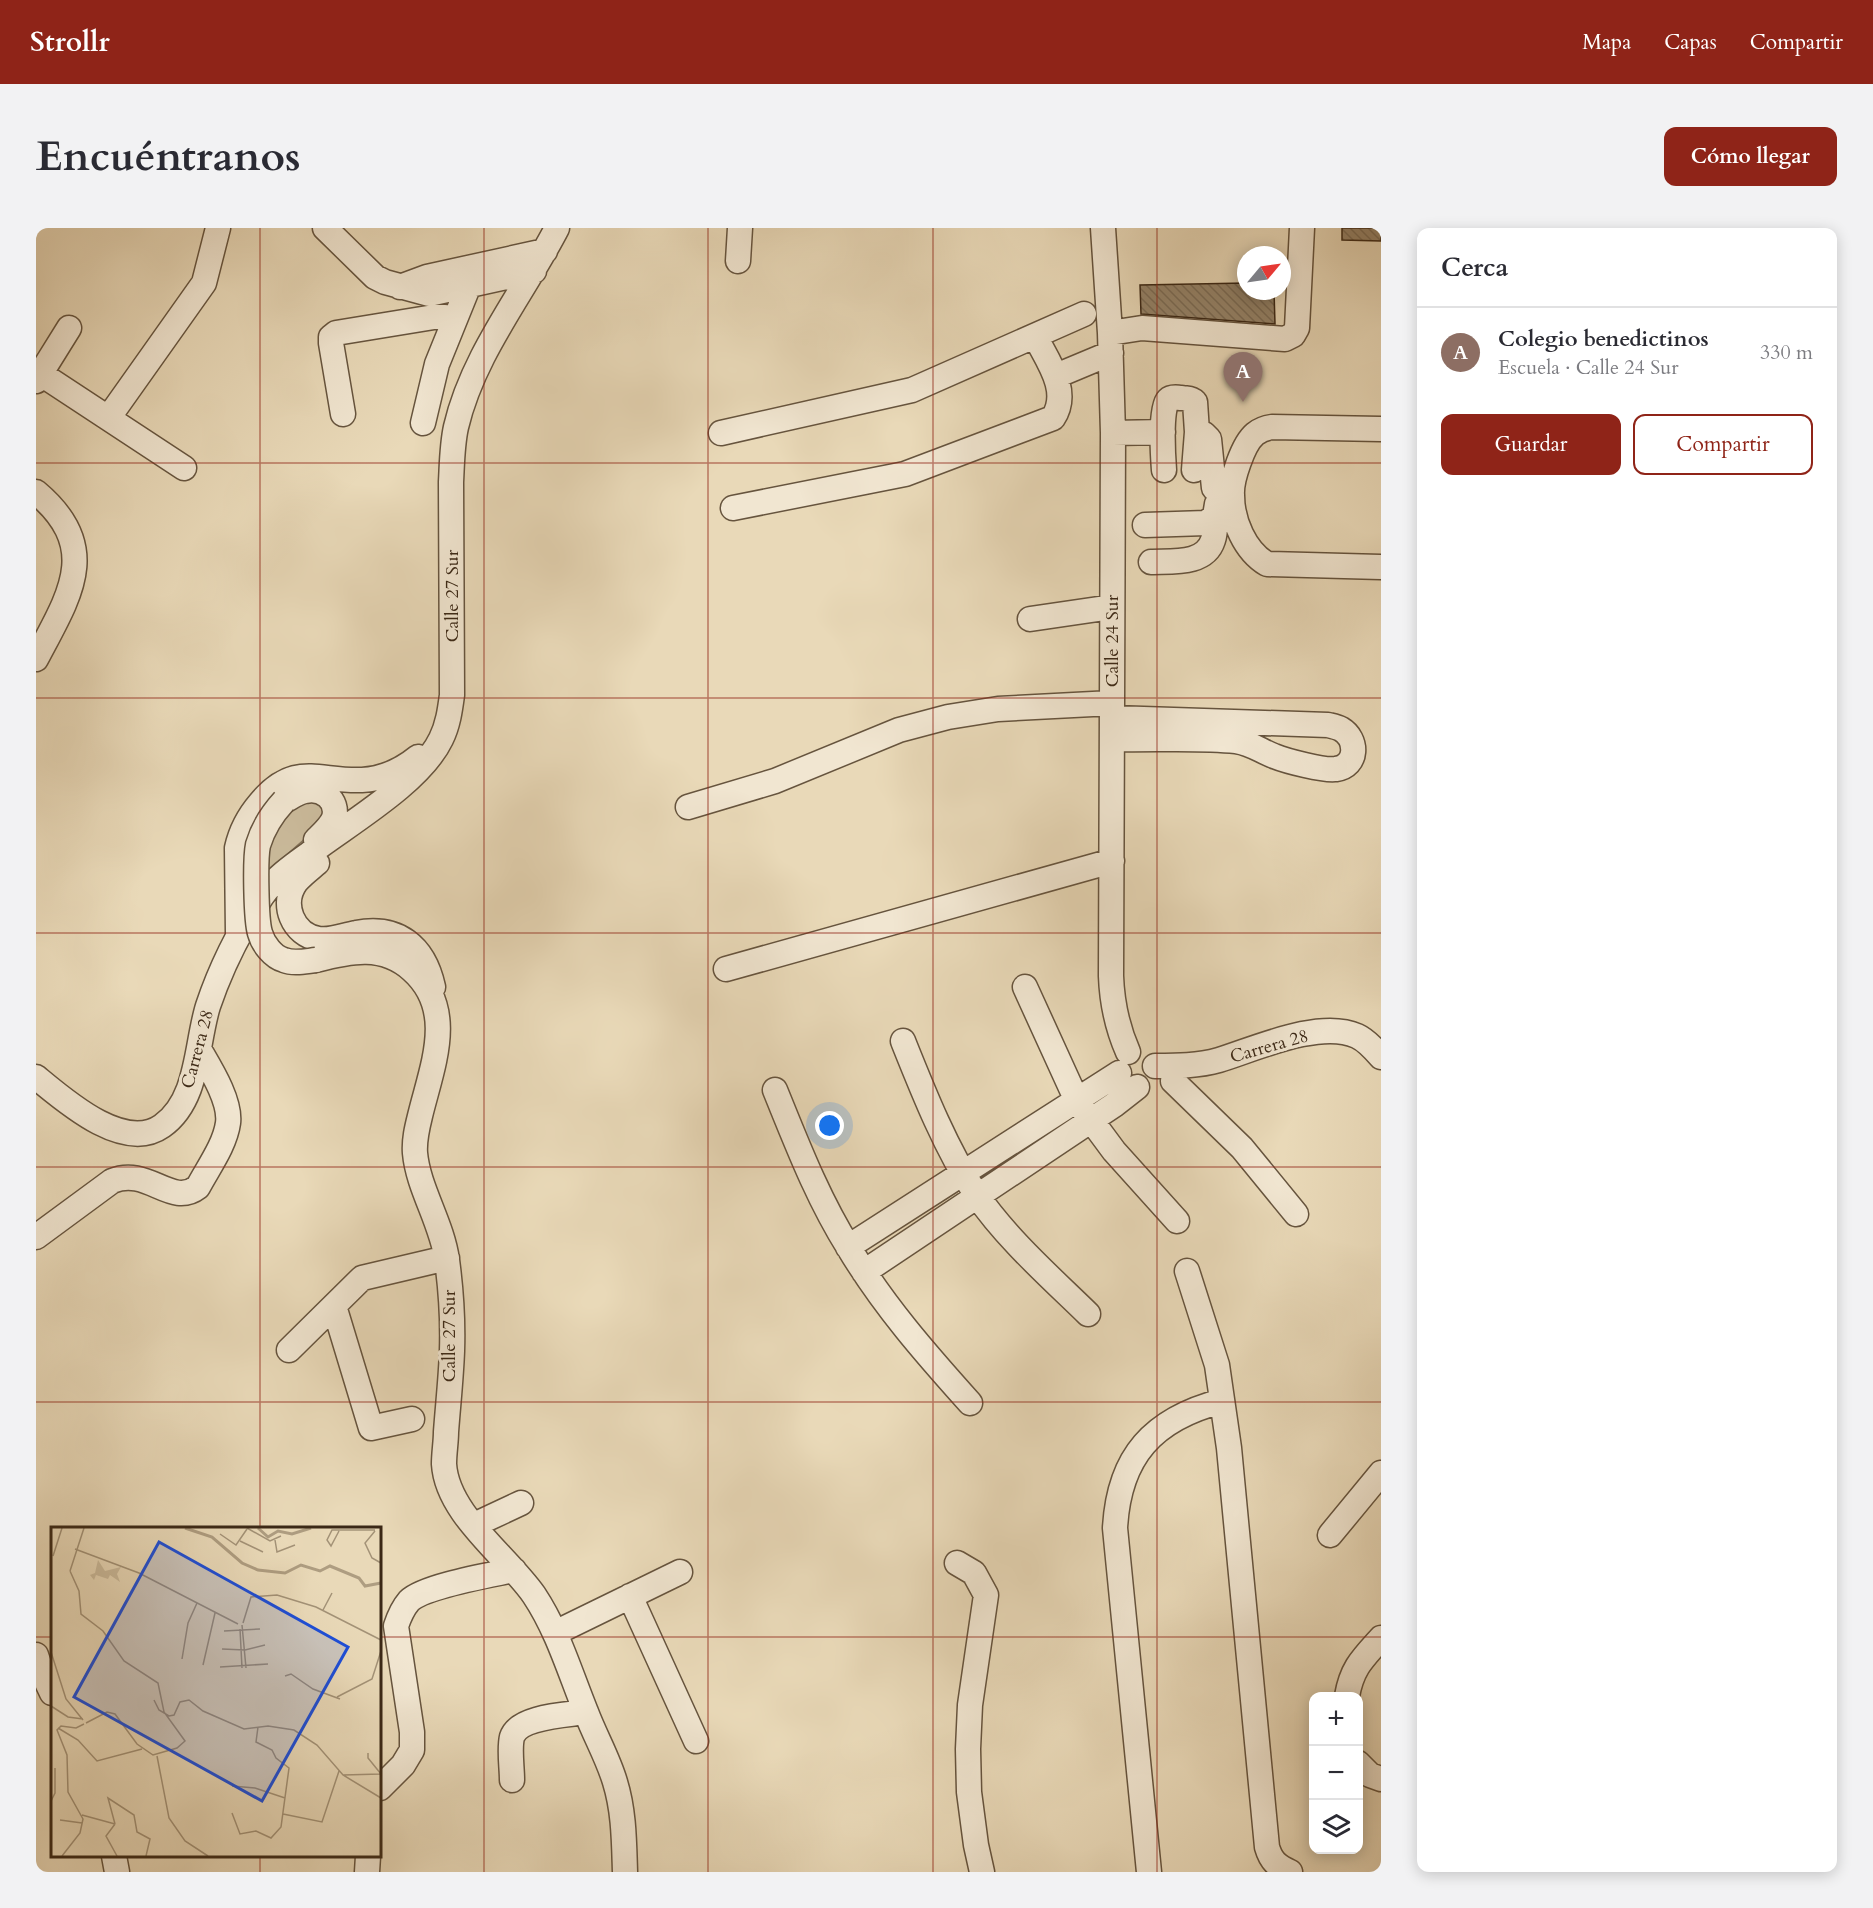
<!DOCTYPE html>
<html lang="es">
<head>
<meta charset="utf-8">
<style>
	body { margin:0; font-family:Cardo,serif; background:#f2f2f3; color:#2b2b33 }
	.controls { position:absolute; right:18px; bottom:18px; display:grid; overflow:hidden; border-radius:12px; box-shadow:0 3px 15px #0003 }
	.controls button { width:54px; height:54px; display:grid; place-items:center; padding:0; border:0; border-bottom:2px solid #e1e1e2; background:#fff; color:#2b2b33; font:30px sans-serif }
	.compass { position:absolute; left:1201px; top:18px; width:54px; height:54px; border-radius:50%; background:#fff; box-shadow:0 3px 15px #0003; rotate:61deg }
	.you { position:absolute; left:794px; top:898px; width:21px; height:21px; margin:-15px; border:4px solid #fff; border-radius:50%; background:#1a73e8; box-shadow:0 0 0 9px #1a73e833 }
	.badge { display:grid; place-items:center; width:39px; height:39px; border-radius:50%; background:#8f2418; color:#fff; font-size:20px; font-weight:700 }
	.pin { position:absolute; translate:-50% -50px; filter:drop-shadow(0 2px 3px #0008) }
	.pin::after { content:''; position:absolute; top:32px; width:21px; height:18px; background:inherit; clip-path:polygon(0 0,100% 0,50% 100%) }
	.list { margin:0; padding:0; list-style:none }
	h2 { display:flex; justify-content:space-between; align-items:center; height:78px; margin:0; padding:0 24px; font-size:26px }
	h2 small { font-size:20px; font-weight:400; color:#7c7c81 }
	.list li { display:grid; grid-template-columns:39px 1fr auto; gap:18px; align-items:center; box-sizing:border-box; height:90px; padding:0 24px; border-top:2px solid #e1e1e2 }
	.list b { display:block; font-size:22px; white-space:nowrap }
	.list p { margin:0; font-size:20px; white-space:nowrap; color:#7c7c81 }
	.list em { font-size:20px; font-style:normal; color:#7c7c81 }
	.actions { display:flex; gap:12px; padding:18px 24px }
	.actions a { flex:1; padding:14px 0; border:2px solid #8f2418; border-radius:12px; text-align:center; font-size:21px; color:#8f2418 }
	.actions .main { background:#8f2418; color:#fff }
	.icon { flex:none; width:33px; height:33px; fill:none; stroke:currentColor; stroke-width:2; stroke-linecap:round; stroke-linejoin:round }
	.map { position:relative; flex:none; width:1345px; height:1644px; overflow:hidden; border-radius:12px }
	header { display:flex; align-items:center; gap:36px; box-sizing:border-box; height:84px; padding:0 30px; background:#8f2418; color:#fff }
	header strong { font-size:28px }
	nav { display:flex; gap:33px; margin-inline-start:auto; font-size:21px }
	.intro { display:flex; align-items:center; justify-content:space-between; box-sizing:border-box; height:144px; padding:0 36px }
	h1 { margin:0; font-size:42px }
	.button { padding:15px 27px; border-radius:12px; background:#8f2418; color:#fff; font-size:21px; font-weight:700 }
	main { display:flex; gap:36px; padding:0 36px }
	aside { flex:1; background:#fff; border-radius:12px; box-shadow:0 3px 15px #0003 }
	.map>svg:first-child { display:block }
	.grass { fill:#cbbb9c; stroke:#837259; stroke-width:1.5 }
	.building { fill:url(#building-back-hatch); stroke:#3b2816; stroke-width:1.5 }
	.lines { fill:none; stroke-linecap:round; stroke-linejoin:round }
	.minor-casing { stroke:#66543e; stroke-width:27 }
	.minor { stroke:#f1e6d1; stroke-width:24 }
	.minor-bridge-casing { stroke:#66543e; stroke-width:27; stroke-linecap:butt }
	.minor-bridge { stroke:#f1e6d1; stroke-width:24 }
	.grid { fill:none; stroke:#8f2418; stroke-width:1.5; stroke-opacity:0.55 }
	.labels { text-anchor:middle; stroke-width:6; stroke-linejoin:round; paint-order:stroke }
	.street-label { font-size:18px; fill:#3b2816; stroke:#f1e6d1 }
	.inset-river { fill:none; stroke:#ae9d81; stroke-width:3 }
	.inset-road { fill:none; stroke:#a39277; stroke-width:1.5 }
	.view { fill:#1d4ed8; fill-opacity:0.15; stroke:#1d4ed8; stroke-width:3 }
	.inset-edge { fill:none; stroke:#3b2816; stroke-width:3 }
</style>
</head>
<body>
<header>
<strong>Strollr</strong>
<nav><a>Mapa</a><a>Capas</a><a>Compartir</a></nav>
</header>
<div class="intro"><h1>Encuéntranos</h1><a class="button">Cómo llegar</a></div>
<main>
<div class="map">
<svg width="1345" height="1644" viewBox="0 0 1345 1644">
	<defs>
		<pattern id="building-back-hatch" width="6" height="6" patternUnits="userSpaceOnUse" patternTransform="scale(1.5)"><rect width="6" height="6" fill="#95846a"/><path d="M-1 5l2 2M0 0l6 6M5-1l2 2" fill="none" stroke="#7b6c56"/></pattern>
	</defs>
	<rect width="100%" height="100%" fill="#e9d9b8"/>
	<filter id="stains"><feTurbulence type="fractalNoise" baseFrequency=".00333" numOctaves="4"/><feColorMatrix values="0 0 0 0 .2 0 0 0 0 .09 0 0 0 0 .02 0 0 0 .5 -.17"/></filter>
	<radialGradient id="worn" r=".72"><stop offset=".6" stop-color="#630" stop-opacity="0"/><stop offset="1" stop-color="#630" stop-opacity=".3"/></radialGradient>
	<path class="grass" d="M275,569L289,580L286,596L232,643C230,622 238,595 255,582C261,577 268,574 275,569Z"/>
	<path class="building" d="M1306,0H1345V13L1306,12Z
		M1210,55V63H1238L1239,96L1105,86L1104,57Z"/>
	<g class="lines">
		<g class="minor-casing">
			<path id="minor" d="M289,0L339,49L349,54L393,66L498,43
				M1067,0L1074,105L1077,205L1075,748C1076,776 1081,799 1092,824
				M702,33L704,0
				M364,59L391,49L509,23
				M1074,105L1106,100L1249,111L1257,107L1261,100L1266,0
				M5,146L148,240
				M1020,148L1075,125
				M0,153L33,100
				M307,186L295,115V109L300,105L398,89H409L418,93
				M73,189L168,55L182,0
				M387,195L401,136L433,57L438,39
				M1345,201L1236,199C1229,200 1224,202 1219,206C1207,216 1195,252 1196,267C1196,293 1209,323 1231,336L1345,339
				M685,205L876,162L1048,86
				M1077,205L1127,204
				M1168,206L1173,211L1178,260L1183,265L1195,266
				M1128,242C1127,229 1124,180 1132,172C1136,168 1141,170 1146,170C1152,171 1155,170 1159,174L1161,204L1158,242
				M0,264C67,320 33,368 0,431
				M697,280L869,246L1017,190C1035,163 1011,132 999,108
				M1109,297L1170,295L1179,288L1181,276
				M1115,334C1137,333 1169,337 1177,312C1180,304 1179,295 1179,288
				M994,391L1076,379
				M1077,490L1292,497C1296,498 1301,499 1305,501C1322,511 1322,538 1300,541C1289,543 1250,533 1238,528C1225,523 1215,515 1200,513C1161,509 1117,512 1077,511
				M248,573C254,570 262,564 269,563C286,559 303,572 298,590C295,598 286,606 280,612
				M652,579L739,553L863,502L912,489L962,481L1076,475
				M281,635C274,641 266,647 260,654C244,676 257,707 283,711C295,713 308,707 320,705C362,697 388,718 397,759
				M202,706L201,620C205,602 212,589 224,575C259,533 282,554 326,552C347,551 366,542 382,529
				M280,732C315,723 347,716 376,742C421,782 396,838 384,888C381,900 378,912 379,925C382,960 406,995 411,1032C415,1062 417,1094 416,1123C415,1150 412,1177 410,1204C410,1214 408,1225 408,1236C411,1286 470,1327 498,1367C522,1403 534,1445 550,1484C559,1508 572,1530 579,1554C588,1583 588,1613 589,1644
				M690,741L1076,633
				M989,759L1041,873L1078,923L1141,993
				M867,813C887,863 910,921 940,966C970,1010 1013,1048 1052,1086
				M1119,838C1141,838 1162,838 1183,832C1219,821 1284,791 1321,808C1330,812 1339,822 1345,829
				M0,849C29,873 88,925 126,898C163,872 160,816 172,778C185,739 204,702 226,668C238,651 256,638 273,626C312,596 384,555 405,511C412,497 414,482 416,467L415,254C416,236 416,217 420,199C437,126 487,66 521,0
				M1137,853L1206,920L1260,986
				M739,862C761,916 782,971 813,1020C847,1077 890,1126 934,1175
				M0,1009L76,953C112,938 135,980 162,959C172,940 189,917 192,895C195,873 174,840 163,821
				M812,1019L1083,845
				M1151,1043L1181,1137L1193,1220L1231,1619C1235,1633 1241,1638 1254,1644
				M828,1044L1078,877L1101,859
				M298,1078L335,1200L376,1191
				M253,1122L326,1050L411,1030
				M438,1297L485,1275
				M1294,1307L1345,1245
				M921,1335L938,1345L950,1367L934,1477L932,1521L933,1564L940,1617L946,1644
				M594,1368L660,1513
				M519,1405L644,1344
				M0,1427L5,1442L16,1465
				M1311,1468C1316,1440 1326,1431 1345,1410
				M1322,1535L1334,1547L1345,1551
				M476,1552C476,1539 473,1521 476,1509C483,1488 531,1487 550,1484
				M344,1560L367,1537L376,1522V1504L360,1398C363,1389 367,1380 373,1373C388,1358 455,1347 478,1342
				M78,1628L81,1644
				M331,1644L332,1628
				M1113,1644L1079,1300C1083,1228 1117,1191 1186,1173"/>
		</g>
		<use href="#minor" class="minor"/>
		<g class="minor-bridge-casing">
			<path id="minor-bridge" d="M248,573C236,586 227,600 222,617C219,631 220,692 224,705C227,716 237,729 248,732C258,736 270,733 280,732"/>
		</g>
		<use href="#minor-bridge" class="minor-bridge"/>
	</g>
	<path class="grid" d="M224,0V1300M448,0V1644M672,0V1644M897,0V1644M1121,0V1644M0,235H1345M0,470H1345M0,705H1345M0,939H1345M0,1174H1345M0,1409H16M344,1409H1345M224,1628V1644"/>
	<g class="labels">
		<g class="street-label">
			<text transform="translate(416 368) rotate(-90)" y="6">Calle 27 Sur</text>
			<text transform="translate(1076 413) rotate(-90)" y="6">Calle 24 Sur</text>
			<text transform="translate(1233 818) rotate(-16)" y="6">Carrera 28</text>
			<text transform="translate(161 821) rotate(-75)" y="6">Carrera 28</text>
			<text transform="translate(413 1108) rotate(-90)" y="6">Calle 27 Sur</text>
		</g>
	</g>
	<g transform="translate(15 1299)">
		<rect width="330" height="330" fill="#e9d9b8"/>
		<path d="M47,33L54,44L70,40L66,47L69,55L59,48L57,52L45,48L43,53L39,48L44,46Z" fill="#cbbb9c"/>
		<path class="inset-river" d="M134,1L161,10L191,36L207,43L234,46L250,38L269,44L279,39L308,51L314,59L330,56M207,1L217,10L227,4L241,7L260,1"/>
		<path class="inset-road" d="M196,1L219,14L230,9M288,4L280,19L276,13L281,3H324M324,4L314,16L321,31L330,36M169,7L185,18L196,2M224,13L226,25L244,18M189,14L212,25M24,22L88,46L187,97M2,29L11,1M19,44L28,64L30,87L52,104L73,134L107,156L113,185L134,214L126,221L102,228L86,217L64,187L56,185L35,196M19,44L33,1M272,83L281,66M192,96L200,70L226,68L265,80L330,113M191,98L195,141M189,102L191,141M173,104L209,102M171,122L194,123L214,118M0,125L15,172L32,193M131,132L137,96L146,76M152,138L164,86M169,140L217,137M234,149L240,147L262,162L289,172M286,170L321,152L330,124M103,173L108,183L118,189L123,188L129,175L138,173L152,184L193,202L217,199L243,203L266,218L292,248L330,271M0,179L17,190L32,192M7,201L27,213L46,234L91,222M317,226V231L330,247M106,229L118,291L134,314L157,329M292,248L330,247M181,259L204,261L234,271M0,274L4,266V241M181,286L189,307L205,304L220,311L230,300L238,241L225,231L221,223L205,215L207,200M232,287L271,295L288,244M31,288L64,297M9,293L31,296M64,297L57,271L83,288L86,305L99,312L95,329M64,297L55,309L66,329M11,329L29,306L32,292L17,265L16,228L6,203L10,199L25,201L33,197"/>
		<path class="view" d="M108,15L297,120L211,274L23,170Z"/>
		<rect width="330" height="330" class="inset-edge"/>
	</g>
	<rect width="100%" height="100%" filter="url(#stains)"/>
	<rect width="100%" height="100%" fill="url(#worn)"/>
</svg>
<div class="controls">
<button>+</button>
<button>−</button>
<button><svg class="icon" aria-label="layers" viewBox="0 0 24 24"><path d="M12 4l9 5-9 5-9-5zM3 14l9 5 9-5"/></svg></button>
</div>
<svg class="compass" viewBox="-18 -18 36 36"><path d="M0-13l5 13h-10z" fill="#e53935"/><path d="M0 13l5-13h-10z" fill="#7c7c81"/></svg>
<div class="you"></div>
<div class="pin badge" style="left:1207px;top:174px;background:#8d6e63">A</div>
</div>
<aside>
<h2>Cerca<small></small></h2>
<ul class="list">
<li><span class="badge" style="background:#8d6e63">A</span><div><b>Colegio benedictinos</b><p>Escuela · Calle 24 Sur</p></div><em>330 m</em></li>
</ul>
<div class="actions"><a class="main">Guardar</a><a>Compartir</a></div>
</aside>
</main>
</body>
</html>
